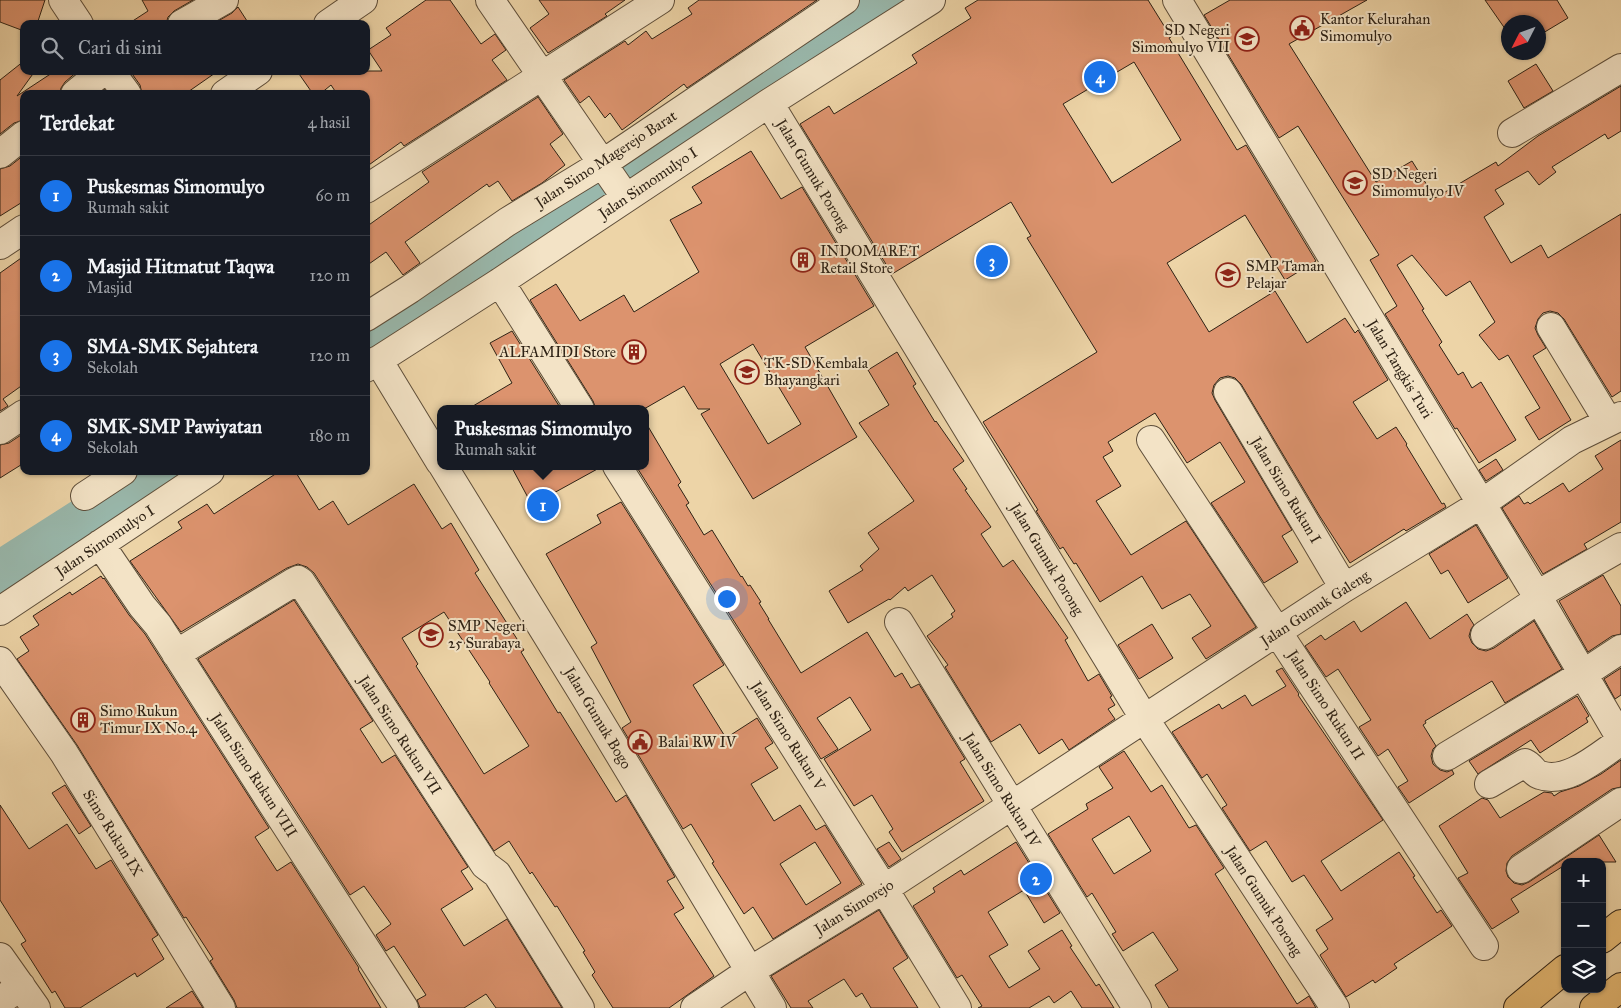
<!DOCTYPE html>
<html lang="id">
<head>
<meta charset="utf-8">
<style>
	body { margin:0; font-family:"IM FELL Great Primer",serif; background:#20242c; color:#f1f3f6 }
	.controls { position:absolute; right:15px; bottom:15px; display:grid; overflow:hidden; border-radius:10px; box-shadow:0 1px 4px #0004 }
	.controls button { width:45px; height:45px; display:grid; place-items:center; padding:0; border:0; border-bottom:1px solid #363941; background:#171b24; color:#f1f3f6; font:25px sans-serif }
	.compass { position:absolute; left:1501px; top:15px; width:45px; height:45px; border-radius:50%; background:#171b24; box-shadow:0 1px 4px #0004; rotate:228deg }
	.you { position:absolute; left:726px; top:598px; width:18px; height:18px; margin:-12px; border:4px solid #fff; border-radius:50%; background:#1a73e8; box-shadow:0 0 0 8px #1a73e833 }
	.badge { display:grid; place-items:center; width:32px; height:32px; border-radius:50%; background:#1a73e8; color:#fff; font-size:16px; font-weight:700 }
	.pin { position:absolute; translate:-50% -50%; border:2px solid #fff; box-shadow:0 1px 5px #0006 }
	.popup { position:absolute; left:437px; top:405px; width:212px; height:65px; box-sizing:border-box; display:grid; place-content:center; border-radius:10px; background:#171b24; filter:drop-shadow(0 1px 4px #0005); font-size:16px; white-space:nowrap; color:#9ea1a6 }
	.popup b { font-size:19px; color:#f1f3f6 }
	.popup::after { content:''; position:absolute; left:50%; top:100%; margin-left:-10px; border:10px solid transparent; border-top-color:#171b24 }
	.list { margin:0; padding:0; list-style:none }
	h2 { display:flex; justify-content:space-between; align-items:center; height:65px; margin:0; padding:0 20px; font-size:21px }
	h2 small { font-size:16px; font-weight:400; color:#9ea1a6 }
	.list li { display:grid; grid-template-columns:32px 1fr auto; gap:15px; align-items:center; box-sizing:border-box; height:80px; padding:0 20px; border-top:1px solid #363941 }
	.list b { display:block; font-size:19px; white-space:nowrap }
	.list p { margin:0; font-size:16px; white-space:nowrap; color:#9ea1a6 }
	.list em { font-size:16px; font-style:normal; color:#9ea1a6 }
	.icon { flex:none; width:28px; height:28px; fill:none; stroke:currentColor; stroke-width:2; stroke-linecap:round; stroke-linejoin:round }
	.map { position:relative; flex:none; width:1621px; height:1008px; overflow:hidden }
	.search { position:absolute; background:#171b24; box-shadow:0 1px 4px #0004; left:20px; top:20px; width:350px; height:55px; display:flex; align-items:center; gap:12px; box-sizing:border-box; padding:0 18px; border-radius:10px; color:#9ea1a6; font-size:19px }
	.panel { position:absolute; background:#171b24; box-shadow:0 1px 4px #0004; left:20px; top:90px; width:350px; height:385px; border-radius:10px }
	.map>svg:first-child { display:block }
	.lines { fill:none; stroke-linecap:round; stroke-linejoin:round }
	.river { stroke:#99b8ac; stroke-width:42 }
	.building { fill:#dc936e; stroke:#2e2215; fill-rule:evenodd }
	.minor-casing { stroke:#5e4e3a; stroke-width:30 }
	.highway-casing { stroke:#2e2215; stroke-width:30 }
	.minor { stroke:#f3e3c6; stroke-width:28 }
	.highway { stroke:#e6ba74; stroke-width:28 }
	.labels { text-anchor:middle; stroke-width:4; stroke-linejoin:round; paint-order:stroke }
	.poi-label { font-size:15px; fill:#2e2215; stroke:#f3e3c6; text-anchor:start }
	.street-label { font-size:15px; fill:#2e2215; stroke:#f3e3c6 }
</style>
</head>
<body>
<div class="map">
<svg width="1621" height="1008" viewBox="0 0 1621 1008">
	<rect width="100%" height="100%" fill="#edd4a7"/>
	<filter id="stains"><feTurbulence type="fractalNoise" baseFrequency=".004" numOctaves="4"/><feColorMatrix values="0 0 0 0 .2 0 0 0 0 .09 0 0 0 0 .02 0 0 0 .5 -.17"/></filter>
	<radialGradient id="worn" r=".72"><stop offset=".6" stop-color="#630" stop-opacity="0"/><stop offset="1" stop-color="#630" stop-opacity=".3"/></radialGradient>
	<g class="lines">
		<path class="river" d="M366,337L618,170L882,0
			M0,572L158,471"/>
	</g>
	<path class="building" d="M0,0H45L37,24H24V31L0,22Z
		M142,0H193L174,11L168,17L166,24H128L148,11Z
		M426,0H450L481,44L495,34L506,50L492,60L507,80L404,146L401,142L366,167V94H337L331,85L320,94H313L297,71H382L368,50L391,35L386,28Z
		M539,0H625L605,14L607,16L548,53L530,28L549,14Z
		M699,0H817L687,88L684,84L622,130L610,113L605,118L589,96L580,103L564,80L625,41L628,45L646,31L652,39L692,14L688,8Z
		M978,0H1148L1171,37L1169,38L1237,150L1246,145L1316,261L1285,280L1245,215L1167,263L1209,332L1275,291L1307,343L1345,318L1355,333L1358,330L1388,380L1353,402L1377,439L1396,427L1407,444L1406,445L1442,504L1444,503L1446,507L1406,531L1404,529L1350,563L1319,515L1241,384L1235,378L1228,376L1220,378L1214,385L1212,393L1215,400L1292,530L1282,536L1298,562L1264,583L1211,503L1245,482L1220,442L1187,463L1155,413L1108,442L1113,451L1103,457L1121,486L1096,501L1131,555L1186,521L1256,627L1206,659L1192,638L1211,626L1190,594L1162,609L1142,576L1100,602L1076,563L1074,564L1063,547L1060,549L1036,511L1038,510L983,422L1097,352L1027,238L1031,236L1011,202L892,274L800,124L829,106L834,114L917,63L912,55L971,18L965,8ZM1134,62L1181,140L1112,183L1063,104Z
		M1230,0H1367L1289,44L1376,182L1412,161L1435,198L1496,162L1498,166L1538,136L1621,86V131L1608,139L1605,134L1552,167L1556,172L1539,185L1528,171L1495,190L1504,204L1484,217L1511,263L1541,245L1548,258L1621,214V391L1612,397L1564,319L1558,313L1550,311L1543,313L1538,319L1535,328L1538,335L1546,348L1533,356L1571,420L1539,440L1525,417L1540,408L1508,355L1499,360L1479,335L1495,322L1470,281L1446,296L1412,255L1397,265L1424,309L1422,310L1442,342L1439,345L1458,375L1463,372L1472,388L1481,382L1516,440L1479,463L1457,428L1455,429L1385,314L1397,306L1370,260L1379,255L1298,126L1279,138L1204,15Z
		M1485,0H1557L1568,18L1538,36V22H1508V33Z
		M238,7L249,24H220L218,21L232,13Z
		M24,61V71H35L17,96L55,71H78L65,82L61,88L60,94H24V120L14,123L0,134V80Z
		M1536,64L1553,91L1524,108L1508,81Z
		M130,71H218L185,94H142L140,85Z
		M538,97L563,134L550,144L565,165L542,183L512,201L498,181L489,187L487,184L405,242L420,263L403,275L386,252L366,266V227L429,182L422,172Z
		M751,151L781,199L802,187L874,306L805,347L857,437L753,499L701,414L710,409H698L684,386L644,409H596L593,401L530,300L556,284L580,321L624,295L634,312L699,272L670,220L702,203L692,187ZM753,344L801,424L768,444L720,364Z
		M24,155V201L0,216V169L10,166Z
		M24,256V384L3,399L8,406L0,411V273Z
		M512,331L561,409H468L512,383L490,343Z
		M897,352L916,384L913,386L935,422L936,421L964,461L953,469L967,489L965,490L991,527L981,534L1003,567L1013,560L1068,638L1065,640L1088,681L1099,674L1112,696L1110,697L1115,705L1108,709L1115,719L1069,750L1062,739L1039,754L1020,724L991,742L945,667L948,665L927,636L953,617L951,614L955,611L932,575L908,591L905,587L890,600L889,599L848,623L829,591L863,570L860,566L879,549L868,533L914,501L859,423L889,405L868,370Z
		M646,423L681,482L678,485L689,503L686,505L704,535L712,530L741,577L742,576L748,586L750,585L761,602L759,603L769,619H768L801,673L867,632L895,677L902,673L911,688L919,684L965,759L960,762L984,801L902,852L889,832L893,829L872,795L854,806L824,759L871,730L850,697L817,718L838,749L821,759L636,466H646Z
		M24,433V463L0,478V445L9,443Z
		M1621,440V522L1584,544L1587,549L1543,574L1502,508L1519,496L1524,504L1528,502L1530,504L1563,483L1569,492L1603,469L1595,456Z
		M1496,459L1503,470L1486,481L1479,470Z
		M511,466H601V467L532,505Z
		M280,471H295L319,510L333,501L348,525L414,484L442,529L451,523L479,570L475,573L524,650L521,652L558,713L560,712L616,802L626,795L675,877L667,881L684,908L674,914L714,976L669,1008H613L592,975L595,972L583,952L585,951L557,906L555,907L532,872L530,874L509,841L494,851L314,573L307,567L298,564L287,568L181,632L130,561L182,528L178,522L207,504L214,514ZM444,612L490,682L489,683L529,746L484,774L416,666L418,664L402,638Z
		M621,502L724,665L693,685L726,738L757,718L773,743L765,748L778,768L751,784L774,821L800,805L816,830L825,825L862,884L773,939L753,907L744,914L712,863L714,862L691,824L683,829L622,728L631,722L591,647L597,643L546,554L601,523L597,515ZM815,842L841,883L806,905L780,864Z
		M1476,525L1508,578L1468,603L1448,570L1441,574L1429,554Z
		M1603,575L1621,606V634L1612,636L1588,652L1559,601Z
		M101,576L103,579L104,578L129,615L145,634L269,828L255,837L277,871L291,862L359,968L358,969L381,1008H237L234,1000L210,961L213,959L186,917L184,918L77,745L17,659L29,651L20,637L39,625L33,616L70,592L72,595Z
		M294,600L373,721L360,729L382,763L395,755L468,867L461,871L473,889L441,909L464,946L507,919L562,1008H496L486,994L464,1008H420L417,1000L426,995L394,946L386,951L376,935L391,924L364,886L350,895L198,659Z
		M1406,602L1430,639L1467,614L1474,625L1471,629L1469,636L1472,643L1478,649L1486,651L1494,648L1534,621L1562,669L1505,703L1492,681L1425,721L1426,723L1423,725L1436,746L1433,749L1431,756L1433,764L1440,770L1447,772L1452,770L1454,774L1409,803L1398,787L1408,781L1388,749L1378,756L1359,727L1371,720L1338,669L1326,677L1305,646L1321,635L1325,640L1354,621L1361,632Z
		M1152,624L1173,658L1139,679L1118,645Z
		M1282,668L1299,694L1298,695L1383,820L1321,861L1341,891L1399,852L1415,876L1413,877L1437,913L1441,910L1452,926L1394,964L1397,968L1375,983L1373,980L1346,997L1320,955L1328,949L1316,930L1333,919L1304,875L1292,882L1266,841L1250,851L1222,808L1227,805L1207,774L1202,778L1172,732L1219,704L1222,709L1245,695L1252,706L1286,686L1276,671Z
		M1621,668V695L1615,699L1604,679Z
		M1577,696L1589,716L1586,718L1588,722L1540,753L1531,740L1478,774L1469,761Z
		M1124,751L1151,792L1162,785L1189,828L1196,825L1224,868L1215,874L1297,1004L1309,996L1316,1008H1169L1155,985L1178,970L1153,932L1123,951L1112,934L1116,932L1092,893L1087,897L1048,834L1088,809L1086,804L1113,788L1099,767ZM1129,816L1151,851L1114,874L1092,839Z
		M1621,760V787L1612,789L1512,856L1507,863L1506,871L1508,877L1514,883L1522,885L1529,882L1599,835L1616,862H1565V865L1511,899L1519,912L1492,929L1458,878L1468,873L1439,826L1482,798L1488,800L1500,818L1544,792L1552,793L1554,796L1560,792L1579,786L1601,774Z
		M65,785L91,826L79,834L52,793Z
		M0,805L29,849L67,824L96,869L111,860L158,935L152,939L164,959L137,977L135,973L80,1008H65L55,991L52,993L21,944L26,941L0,900Z
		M889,842L901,859L889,867L877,849Z
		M1016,842L1060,913L1044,923L1024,890L988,912L1008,945L989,956L1009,988L1040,969L1028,951L1062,930L1072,946L1070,947L1096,986L1099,984L1114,1008H1082L1071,991L1054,1003L1049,996L1029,1008H978L982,1006L962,975L957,978L913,906L935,892L933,888L961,870L964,875Z
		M879,910L908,958L893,968L918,1008H871L862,993L856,997L844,979L808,1001L813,1008H791L771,976Z
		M192,991L203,1008H166Z"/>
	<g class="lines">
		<g class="minor-casing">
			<path id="minor" d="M63,0L79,24
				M490,0L626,198
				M1177,0L1539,599L1621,739
				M182,24L224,0
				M328,24L363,0
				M110,71L127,94
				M75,94L103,71
				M225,94L258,71
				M769,103L1144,718L1335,1008
				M1512,133L1621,68
				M0,154L24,135
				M366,189L660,0
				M0,245L24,229
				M500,282L580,409
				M366,317L410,289L507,222L602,164L845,0
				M1551,327L1608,421
				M378,360L440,462
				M366,368L500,282L769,103L931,0
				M1228,392L1344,588
				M0,430L24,414
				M1151,440L1484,946
				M443,466L585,697L772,1008
				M617,466L884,889L957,1008
				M85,496L123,471
				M100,544L142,606L158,625L271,802L404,1008
				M1537,595L1621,547
				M0,611L210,471
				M899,622L1137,1008
				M1485,635L1539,599
				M176,654L294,582L298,580L301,582L485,865L497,874L580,1008
				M0,661L64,753L221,1008
				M1447,756L1583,674L1621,649
				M1489,784L1525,763C1532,766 1533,773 1540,775C1567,785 1600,755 1621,741
				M1521,869L1621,802
				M0,957L36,1008
				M0,1001L21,986
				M695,1008L750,971L884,889L1344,588L1481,504L1572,440L1621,416"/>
		</g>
		<g class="highway-casing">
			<path id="highway" d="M1602,939L1621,924
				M1518,1008L1565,969
				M1594,1008L1621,987"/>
		</g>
		<use href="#minor" class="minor"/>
		<use href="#highway" class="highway"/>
	</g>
	<defs>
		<g id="civic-ring" transform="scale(1.25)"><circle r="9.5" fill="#f3e3c6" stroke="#8f2418" stroke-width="1.5"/><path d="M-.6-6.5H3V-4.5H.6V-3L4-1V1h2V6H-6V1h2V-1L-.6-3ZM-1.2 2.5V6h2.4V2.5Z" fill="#8f2418"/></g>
		<g id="school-ring" transform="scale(1.25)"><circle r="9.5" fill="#f3e3c6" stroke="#8f2418" stroke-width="1.5"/><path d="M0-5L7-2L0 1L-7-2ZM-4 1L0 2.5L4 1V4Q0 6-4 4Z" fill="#8f2418"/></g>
		<g id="building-ring" transform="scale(1.25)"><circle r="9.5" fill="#f3e3c6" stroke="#8f2418" stroke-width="1.5"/><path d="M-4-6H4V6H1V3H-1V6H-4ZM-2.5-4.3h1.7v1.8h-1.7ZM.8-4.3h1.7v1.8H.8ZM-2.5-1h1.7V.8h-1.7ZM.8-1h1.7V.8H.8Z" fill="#8f2418"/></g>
	</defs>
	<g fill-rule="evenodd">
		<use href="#civic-ring" x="1302" y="28"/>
		<use href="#school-ring" x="1247" y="39"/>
		<use href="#school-ring" x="1355" y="183"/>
		<use href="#building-ring" x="803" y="260"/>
		<use href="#school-ring" x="1228" y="275"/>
		<use href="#building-ring" x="634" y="352"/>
		<use href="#school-ring" x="747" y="372"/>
		<use href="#school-ring" x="431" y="635"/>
		<use href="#building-ring" x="83" y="720"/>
		<use href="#civic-ring" x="640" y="742"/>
	</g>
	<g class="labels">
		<g class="poi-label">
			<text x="1320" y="24">Kantor Kelurahan<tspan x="1320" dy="17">Simomulyo</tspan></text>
			<text x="1230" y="35" text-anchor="end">SD Negeri<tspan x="1230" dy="17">Simomulyo VII</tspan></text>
			<text x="1372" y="179">SD Negeri<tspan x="1372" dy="17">Simomulyo IV</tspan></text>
			<text x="820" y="256">INDOMARET<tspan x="820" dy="17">Retail Store</tspan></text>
			<text x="1246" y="271">SMP Taman<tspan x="1246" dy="17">Pelajar</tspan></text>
			<text x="616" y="357" text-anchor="end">ALFAMIDI Store</text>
			<text x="764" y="368">TK-SD Kembala<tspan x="764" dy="17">Bhayangkari</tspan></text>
			<text x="448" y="631">SMP Negeri<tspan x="448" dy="17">25 Surabaya</tspan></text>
			<text x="100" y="716">Simo Rukun<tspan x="100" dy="17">Timur IX No.4</tspan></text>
			<text x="658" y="747">Balai RW IV</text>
		</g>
		<g class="street-label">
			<text transform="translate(606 159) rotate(-33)" y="5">Jalan Simo Magerejo Barat</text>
			<text transform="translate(813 175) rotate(59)" y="5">Jalan Gumuk Porong</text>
			<text transform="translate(648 183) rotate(-34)" y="5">Jalan Simomulyo I</text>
			<text transform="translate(1400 369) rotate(59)" y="5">Jalan Tangkis Turi</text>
			<text transform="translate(1286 490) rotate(59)" y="5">Jalan Simo Rukun I</text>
			<text transform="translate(105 541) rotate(-34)" y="5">Jalan Simomulyo I</text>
			<text transform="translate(1047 559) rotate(59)" y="5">Jalan Gumuk Porong</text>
			<text transform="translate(1315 608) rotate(-33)" y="5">Jalan Gumuk Galeng</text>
			<text transform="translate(1326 705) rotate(57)" y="5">Jalan Simo Rukun II</text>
			<text transform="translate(598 718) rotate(59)" y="5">Jalan Gumuk Bogo</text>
			<text transform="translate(400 735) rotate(57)" y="5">Jalan Simo Rukun VII</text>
			<text transform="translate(788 736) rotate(58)" y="5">Jalan Simo Rukun V</text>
			<text transform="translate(254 775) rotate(57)" y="5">Jalan Simo Rukun VIII</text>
			<text transform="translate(1002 790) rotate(58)" y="5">Jalan Simo Rukun IV</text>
			<text transform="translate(113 833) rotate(58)" y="5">Simo Rukun IX</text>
			<text transform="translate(1264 901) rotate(57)" y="5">Jalan Gumuk Porong</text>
			<text transform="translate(854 907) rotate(-32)" y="5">Jalan Simorejo</text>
		</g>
	</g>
	<rect width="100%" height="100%" filter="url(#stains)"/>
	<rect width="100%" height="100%" fill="url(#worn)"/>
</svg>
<div class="controls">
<button>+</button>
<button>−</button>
<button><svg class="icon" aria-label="layers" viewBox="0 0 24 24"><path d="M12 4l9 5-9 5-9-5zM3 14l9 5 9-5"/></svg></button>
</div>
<svg class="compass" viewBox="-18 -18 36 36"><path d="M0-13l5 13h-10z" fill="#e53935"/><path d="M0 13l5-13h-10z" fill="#9ea1a6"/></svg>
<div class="you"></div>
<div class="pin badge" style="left:543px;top:505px">1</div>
<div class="popup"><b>Puskesmas Simomulyo</b>Rumah sakit</div>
<div class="pin badge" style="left:1036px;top:879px">2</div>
<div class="pin badge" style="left:992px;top:261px">3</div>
<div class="pin badge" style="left:1100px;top:77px">4</div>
<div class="search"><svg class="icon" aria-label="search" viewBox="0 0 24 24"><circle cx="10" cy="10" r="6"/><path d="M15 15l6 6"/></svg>Cari di sini</div>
<section class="panel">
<h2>Terdekat<small>4 hasil</small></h2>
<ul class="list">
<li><span class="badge">1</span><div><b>Puskesmas Simomulyo</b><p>Rumah sakit</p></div><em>60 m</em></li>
<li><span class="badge">2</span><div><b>Masjid Hitmatut Taqwa</b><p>Masjid</p></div><em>120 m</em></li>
<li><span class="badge">3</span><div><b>SMA-SMK Sejahtera</b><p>Sekolah</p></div><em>120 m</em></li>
<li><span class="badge">4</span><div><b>SMK-SMP Pawiyatan</b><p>Sekolah</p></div><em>180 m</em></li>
</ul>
</section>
</div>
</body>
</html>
